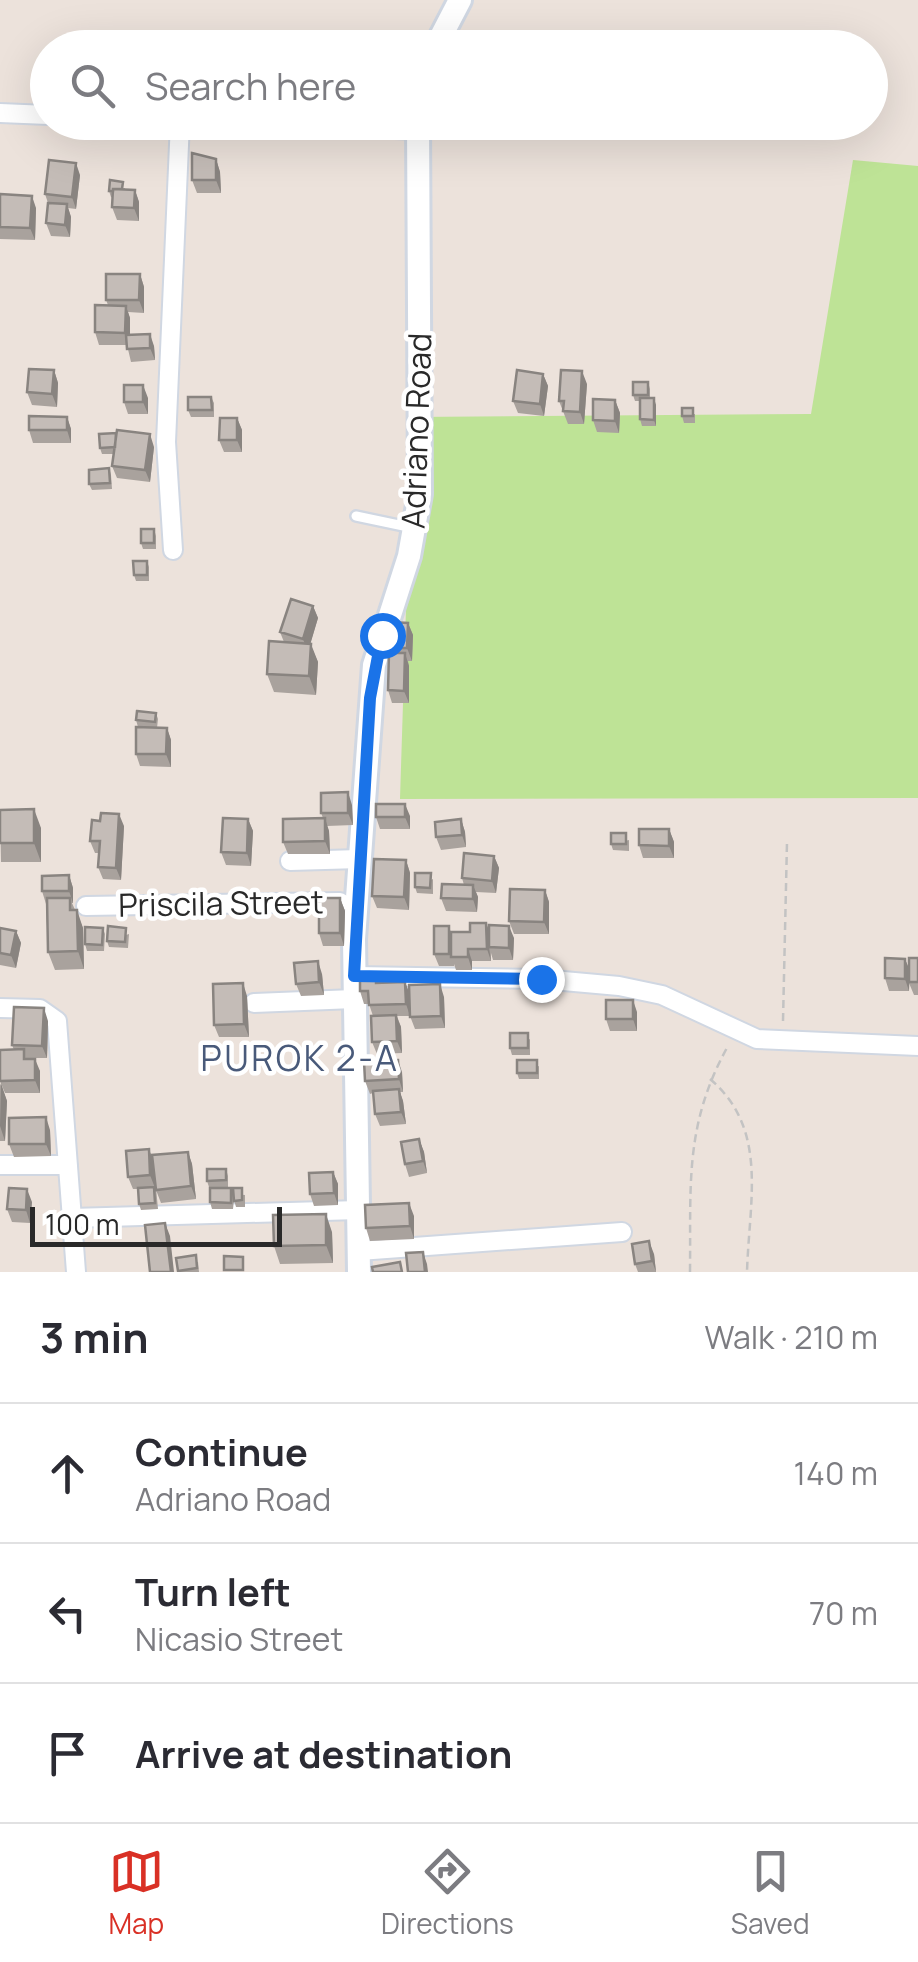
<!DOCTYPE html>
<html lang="en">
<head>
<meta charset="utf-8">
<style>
	body { margin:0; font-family:Manrope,sans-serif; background:#f7f7f7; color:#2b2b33 }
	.scale { position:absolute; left:30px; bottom:25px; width:252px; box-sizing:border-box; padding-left:10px; border:5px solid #292929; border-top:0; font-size:28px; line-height:35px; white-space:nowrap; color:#292929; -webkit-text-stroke:8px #fff; paint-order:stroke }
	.stop { position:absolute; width:30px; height:30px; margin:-22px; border:8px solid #1a73e8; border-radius:50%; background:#fff }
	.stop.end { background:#1a73e8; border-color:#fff; box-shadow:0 2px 10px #0008 }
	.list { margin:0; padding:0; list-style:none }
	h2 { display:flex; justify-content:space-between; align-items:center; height:130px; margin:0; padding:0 40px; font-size:42px }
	h2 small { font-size:32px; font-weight:400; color:#7c7c81 }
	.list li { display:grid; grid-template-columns:65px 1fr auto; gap:30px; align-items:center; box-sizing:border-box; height:140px; padding:0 40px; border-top:2px solid #e1e1e2 }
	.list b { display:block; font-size:38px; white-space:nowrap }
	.list p { margin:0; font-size:32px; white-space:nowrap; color:#7c7c81 }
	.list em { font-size:32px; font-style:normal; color:#7c7c81 }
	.icon { flex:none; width:55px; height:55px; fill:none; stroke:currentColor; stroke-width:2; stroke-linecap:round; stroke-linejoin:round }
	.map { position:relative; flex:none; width:918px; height:1272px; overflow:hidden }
	.search { position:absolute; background:#fff; box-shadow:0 10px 40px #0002; left:30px; right:30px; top:30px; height:110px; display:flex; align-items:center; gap:25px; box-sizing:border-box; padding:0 35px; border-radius:55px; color:#7c7c81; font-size:38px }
	.sheet { height:550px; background:#fff }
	nav { display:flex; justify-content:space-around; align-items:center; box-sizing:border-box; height:140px; border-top:2px solid #e1e1e2; background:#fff; font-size:28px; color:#7c7c81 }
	nav a { display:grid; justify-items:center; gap:5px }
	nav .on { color:#d93025 }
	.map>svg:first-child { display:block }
	.green { fill:#bee396 }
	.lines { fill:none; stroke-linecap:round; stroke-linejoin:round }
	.lane-casing { stroke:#d0d7e2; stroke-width:14 }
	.street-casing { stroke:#d0d7e2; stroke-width:22 }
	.secondary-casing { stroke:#d0d7e2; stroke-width:28 }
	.path { stroke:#c3c3c3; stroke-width:2.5; stroke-dasharray:8 5; stroke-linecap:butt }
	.lane { stroke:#fff; stroke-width:9 }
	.street { stroke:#fff; stroke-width:18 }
	.secondary { stroke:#fff; stroke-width:22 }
	.wall { fill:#a9a29d }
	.shaded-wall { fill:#898480 }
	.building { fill:#c4bcb7; stroke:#898480; stroke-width:2.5 }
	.route { stroke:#1a73e8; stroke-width:12 }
	.labels { text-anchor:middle; stroke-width:9; stroke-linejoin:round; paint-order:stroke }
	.street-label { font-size:32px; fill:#292929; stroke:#fff }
	.neighbourhood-label { font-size:35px; letter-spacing:2.5px; fill:#495a7a; stroke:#fff }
</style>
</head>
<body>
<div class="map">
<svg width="918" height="1272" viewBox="0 0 918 1272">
	<rect width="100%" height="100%" fill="#ece2db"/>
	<path class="green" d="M853,160L918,166V798L400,799L412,417L811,414Z"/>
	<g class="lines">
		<g class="lane-casing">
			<path id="lane" d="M356,516L413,528"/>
		</g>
		<g class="street-casing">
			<path id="street" d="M0,113L48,115
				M238,122L417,130
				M173,550L166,442L180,122
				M290,861L360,859
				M86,906L340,902
				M355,976L541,979L619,986L662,995L757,1039L918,1046
				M254,1003L354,999
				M0,1008L40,1009L57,1021L76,1272
				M0,1165H68
				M71,1218L359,1210
				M359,1251L622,1232"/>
		</g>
		<g class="secondary-casing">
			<path id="secondary" d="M435,48L460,0
				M359,1272L354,939L374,665L409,556L420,494L418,122"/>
		</g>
		<path class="path" d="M783,1021L787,842
			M710,1079C769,1129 749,1201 747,1272
			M690,1272C691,1185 684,1125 728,1046"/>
		<use href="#lane" class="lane"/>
		<use href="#street" class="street"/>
		<use href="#secondary" class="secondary"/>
	</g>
	<path class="wall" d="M216,159L220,172L221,193H197L192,180Z
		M80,175L76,209L68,208L71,217L70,237L51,236L46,223L48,203L45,194Z
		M125,188V190H135L139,202V221L117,220L112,207L113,198L111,197L109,191Z
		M0,194L36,208L35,240L0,239Z
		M140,274L144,287V313L128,312L130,318V334L154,346L155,360L131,362L127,345H99L95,332L108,305L106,300Z
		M54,370L58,383L57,407L32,405L27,392Z
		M543,374L548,386L544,416L518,413L513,401Z
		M648,382L650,389V398L656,405V426H642L640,419V401H635L633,395Z
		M587,384L584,424H568L559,401Z
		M211,397L214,403V417H191L188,410Z
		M148,398V414H128L124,402Z
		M615,400L620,413L619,433L597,432L593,420Z
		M695,414V423H684L682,416Z
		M67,417L71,429V443H33L29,430Z
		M237,418L242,430V452H224L219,440Z
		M154,447L150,482L117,478L112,466L114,454H102L100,448Z
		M109,468L111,475L112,489L92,490L89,484Z
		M154,529L156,536V549H143L141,543Z
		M147,561L149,567V581H136L134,575Z
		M313,606L318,618L310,644L318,662L316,695L274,692L267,674L284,642L280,632Z
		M408,623L413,635L412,661H408L409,666V703H392L388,690L391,653L389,648Z
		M156,713L158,719L157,728H167L171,740V767L140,766L136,754L138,727L136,720Z
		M352,805L353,825L327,826L329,831L330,854H288L283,842L323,818L321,813Z
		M0,810L41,828V862H1Z
		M410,816V829H380L376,817Z
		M248,819L253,831L251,866L226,865L221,852Z
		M461,819L465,832L466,847L441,850L436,837Z
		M124,826L121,880L103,879L98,867L99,853H95L90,841Z
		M669,829L674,842V858H643L639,845Z
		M629,840V851L613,850L611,844Z
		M494,856L499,868L496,893L476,892L478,897L477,912L446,911L441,898L464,885L462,878Z
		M406,860L410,873L409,910L377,908L372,896Z
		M69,875L73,888V903H72L83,928L84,969L55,970L48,952L46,904L42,891Z
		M433,879V894L417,893L415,887Z
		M545,890L549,902V934H514L509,921Z
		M340,898L345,911L344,946H323L319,933Z
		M449,926L451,933L489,931L514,938L513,960H493L491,953V961H472V970H456L454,964V966H439L434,954Z
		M0,928L16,931L21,943L16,968L0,965Z
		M103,928L105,934L104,951H87L85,944Z
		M129,934L128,948L109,947L107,941Z
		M918,958V995H914L909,983V991H889L885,978L905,959L909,969Z
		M322,974L324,995L301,996L296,984Z
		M405,982L409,993L444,997L445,1028L415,1029L410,1016H397L401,1027L402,1053L377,1054L372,1042L373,1016L369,1004H364L360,991L379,983Z
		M247,996L249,1037H219L214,1025Z
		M637,1012V1031H610L606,1019Z
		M48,1021L47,1058H27L40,1071V1093H5L0,1081L14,1050L12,1045Z
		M530,1039V1055H512L510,1048Z
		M539,1066V1079H519L517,1073Z
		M402,1072L403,1092H400L403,1101L406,1124L380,1126L375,1114L373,1093L370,1094L365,1081Z
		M0,1083L7,1101L5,1141H0Z
		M50,1130L51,1156L14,1157L9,1144Z
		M419,1139L424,1152L427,1173L409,1177L405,1164Z
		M149,1149L153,1161L188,1152L192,1164L196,1199L161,1203L156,1190L154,1166L158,1209L141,1210L139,1204L138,1189H133L128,1177Z
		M226,1169L228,1176V1187H209L207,1181Z
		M333,1172L338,1184V1205L314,1206L310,1194Z
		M231,1188L233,1194L245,1195V1207H236L234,1200L233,1209H212L210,1202Z
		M32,1202L30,1223L12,1222L7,1209Z
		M414,1216V1239L370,1241L366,1228Z
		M332,1232L333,1263L280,1264L274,1246Z
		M654,1254L656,1272H638L635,1264Z
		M176,1258L198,1262L199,1272H178Z"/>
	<path class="shaded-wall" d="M216,159L220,172L221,193L216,180Z
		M76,163L80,175L76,209L72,197Z
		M135,190L139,202V221L134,208Z
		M32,196L36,208L35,240L30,228Z
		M67,204L71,217L70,237L65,225Z
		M140,274L144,287V313L139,300Z
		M126,306L130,318V345L125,333Z
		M150,334L154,346L155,360L150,348Z
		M54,370L58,383L57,407L52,394Z
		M582,371L587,384L584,424L580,412Z
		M543,374L548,386L544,416L540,404Z
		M143,385L148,398V414L143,402Z
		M654,398L656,405V426L654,420Z
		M615,400L620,413L619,433L615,421Z
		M67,417L71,429V443L67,430Z
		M237,418L242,430V452L237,440Z
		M150,434L154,447L150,482L145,470Z
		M313,606L318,618L308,652L303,639Z
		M408,623L413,635L412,661L407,648Z
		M311,644L318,662L316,695L309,676Z
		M405,653L409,666V703L404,691Z
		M167,728L171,740V767L166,754Z
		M348,792L352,805L353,825L348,813Z
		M405,804L410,816V829L405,817Z
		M34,809L41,828V862L34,843Z
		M119,814L124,826L121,880L116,868Z
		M325,818L329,831L330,854L325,841Z
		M248,819L253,831L251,866L247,853Z
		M461,819L465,832L466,847L462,835Z
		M669,829L674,842V858L669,846Z
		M494,856L499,868L496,893L492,881Z
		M406,860L410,873L409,910L404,897Z
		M69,875L73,888V903L69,891Z
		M473,885L478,897L477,912L473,899Z
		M545,890L549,902V934L544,922Z
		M340,898L345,911L344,946L340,933Z
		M77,910L83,928L84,969L78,951Z
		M486,923L491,935L489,947L491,961L487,949Z
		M509,926L514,938L513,960L509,948Z
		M16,931L21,943L16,968L11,955Z
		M468,949L472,961V970L468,957Z
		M905,959L910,971L909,991L905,979Z
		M318,961L322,974L324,995L319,982Z
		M405,982L410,995V1016L406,1004Z
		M243,983L247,996L249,1037L244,1024Z
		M440,984L444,997L445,1028L441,1016Z
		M633,1000L637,1012V1031L633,1019Z
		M44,1008L48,1021L47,1058L42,1046Z
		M396,1015L401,1027L402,1053L397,1041Z
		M35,1059L40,1071V1093L35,1080Z
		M398,1060L402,1072L403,1092L399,1079Z
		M1,1083L7,1101L5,1141L0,1126Z
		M399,1089L403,1101L406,1124L401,1112Z
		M46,1117L50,1130L51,1156L46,1144Z
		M419,1139L424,1152L427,1173L423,1161Z
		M149,1149L153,1162L155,1188L150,1175Z
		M188,1152L192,1164L196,1199L191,1186Z
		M333,1172L338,1184V1205L334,1193Z
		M27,1189L32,1202L30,1223L26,1210Z
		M409,1203L414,1216V1239L410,1226Z
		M326,1214L332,1232L333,1263L326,1245Z
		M165,1223L170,1236L174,1272H171Z
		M649,1241L654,1254L656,1272L652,1261Z
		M423,1252L427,1264L428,1272H425Z"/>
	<path class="building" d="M192,153L216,159V180H192Z
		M49,160L76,163L72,197L45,194Z
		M110,180L123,182L122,189H113V191H109Z
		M113,189L135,190L134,208L112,207Z
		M0,194L32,196L30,228L0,227Z
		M48,203L67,204L65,225L46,223Z
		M106,274H140L139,300H106Z
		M95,305L126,306L125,333L95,332Z
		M150,334V348L127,349L126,335Z
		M29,369L54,370L52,394L27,392Z
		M517,370L543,374L540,404L513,401Z
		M561,370L582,371L580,412L563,411L564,401H559Z
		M633,382H648V395H633Z
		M124,385H143V402H124Z
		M188,397H211L212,410H188Z
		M640,398H654V420L640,419Z
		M593,399L615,400V421L593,420Z
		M682,408H693V416H682Z
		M29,416L67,417V430H29Z
		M220,418H237V440H219Z
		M117,430L150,434L145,470L112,466Z
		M116,433L115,447L100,448L99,434Z
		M109,468L110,483L89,484V470Z
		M141,529H154V543H141Z
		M133,561H147V575H134Z
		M291,599L313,606L303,639L280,632Z
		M390,622L408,623L407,648H389Z
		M269,641L311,644L309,676L267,674Z
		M389,653H405L404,691L388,690Z
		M137,711L156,713L155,722L136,720Z
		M136,727L167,728L166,754H136Z
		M348,792V813H321V793Z
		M376,804H405V817H376Z
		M34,809V843H0V810Z
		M101,813L119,814L116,868L98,867L100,841H90L92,820L100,821Z
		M223,818L248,819L247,853L221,852Z
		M325,818V841L283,842V819Z
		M461,819L462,835L436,837L435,822Z
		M639,829H669V846L639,845Z
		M611,833H626V844H611Z
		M464,853L494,856L492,881L462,878Z
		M374,859L406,860L404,897L372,896Z
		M415,873H431L430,888L415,887Z
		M69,875V891H42V876Z
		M442,884L473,885V899L441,898Z
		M510,889L545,890L544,922L509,921Z
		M47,898H70V910H77L78,951L48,952Z
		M319,898H340V933H319Z
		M470,923H486L487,949H468V957H451V932H470Z
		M489,925L509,926V948L489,947Z
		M108,926L126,928L125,942L107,941Z
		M434,926H449V954H434Z
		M85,927L103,928L102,945L85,944Z
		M0,928L16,931L11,955L0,953Z
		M885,958L905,959V979L885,978Z
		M909,958H918V982H909Z
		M318,961L319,982L296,984L294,963Z
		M360,974H376V983L405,982L406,1004L369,1005L368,991H360Z
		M243,983L244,1024L214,1025L213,984Z
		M440,984L441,1016L410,1017L409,985Z
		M606,1000H633V1019H606Z
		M14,1007L44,1008L42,1046L12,1045Z
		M396,1015L397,1041L372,1042L371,1016Z
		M510,1033H528V1048H510Z
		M24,1049V1059H35V1080L0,1081V1050Z
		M398,1060L399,1079L365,1081L364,1061Z
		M517,1060H537V1073H517Z
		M399,1089L401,1112L375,1114L373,1091Z
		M46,1117V1144H9V1118Z
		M419,1139L423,1161L405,1164L401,1142Z
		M149,1149L150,1175L128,1177L126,1151Z
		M188,1152L191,1186L156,1190L152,1155Z
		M207,1169H226V1180L207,1181Z
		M333,1172L334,1193L310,1194L309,1173Z
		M154,1187L155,1203L139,1204L138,1188Z
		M9,1188L27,1189L26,1210L7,1209Z
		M210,1188H231V1203L210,1202Z
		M233,1188H242V1200L234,1201Z
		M409,1203L410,1226L366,1228L365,1205Z
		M326,1214V1245L274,1246L273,1215Z
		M165,1223L171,1272H150L145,1225Z
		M649,1241L652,1261L635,1264L632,1244Z
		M423,1252L425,1272H408L406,1253Z
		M196,1255L197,1268L178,1271L176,1258Z
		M224,1256L243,1257V1270H224Z
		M400,1262L402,1272H373L372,1267Z"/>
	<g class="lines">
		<path class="route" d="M382,635L370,698L354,976L541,979"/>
	</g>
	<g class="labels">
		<g class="street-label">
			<text transform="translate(417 431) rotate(-88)" y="11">Adriano Road</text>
			<text transform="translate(221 904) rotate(-1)" y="11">Priscila Street</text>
		</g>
		<g class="neighbourhood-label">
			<text x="300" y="1071">PUROK 2-A</text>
		</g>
	</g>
</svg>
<div class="scale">100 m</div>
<div class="stop" style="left:382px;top:635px"></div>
<div class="stop end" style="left:541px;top:979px"></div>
<div class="search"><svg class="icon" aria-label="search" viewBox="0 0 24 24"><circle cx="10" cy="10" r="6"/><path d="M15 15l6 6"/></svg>Search here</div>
</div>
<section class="sheet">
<h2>3 min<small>Walk · 210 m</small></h2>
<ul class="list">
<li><svg class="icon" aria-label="ahead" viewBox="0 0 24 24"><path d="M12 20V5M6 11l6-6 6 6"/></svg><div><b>Continue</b><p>Adriano Road</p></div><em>140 m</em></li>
<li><svg class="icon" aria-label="left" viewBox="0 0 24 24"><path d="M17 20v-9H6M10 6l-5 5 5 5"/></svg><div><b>Turn left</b><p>Nicasio Street</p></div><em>70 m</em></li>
<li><svg class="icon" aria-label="arrive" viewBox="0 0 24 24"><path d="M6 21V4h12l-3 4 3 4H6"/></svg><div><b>Arrive at destination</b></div></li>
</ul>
</section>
<nav>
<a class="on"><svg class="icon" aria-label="map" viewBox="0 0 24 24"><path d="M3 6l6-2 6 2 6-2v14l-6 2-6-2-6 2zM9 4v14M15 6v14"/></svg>Map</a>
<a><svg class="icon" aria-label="directions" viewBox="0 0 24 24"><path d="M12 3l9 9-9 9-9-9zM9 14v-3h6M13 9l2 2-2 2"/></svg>Directions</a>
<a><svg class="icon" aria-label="saved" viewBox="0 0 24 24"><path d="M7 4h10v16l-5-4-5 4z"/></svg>Saved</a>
</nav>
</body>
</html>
